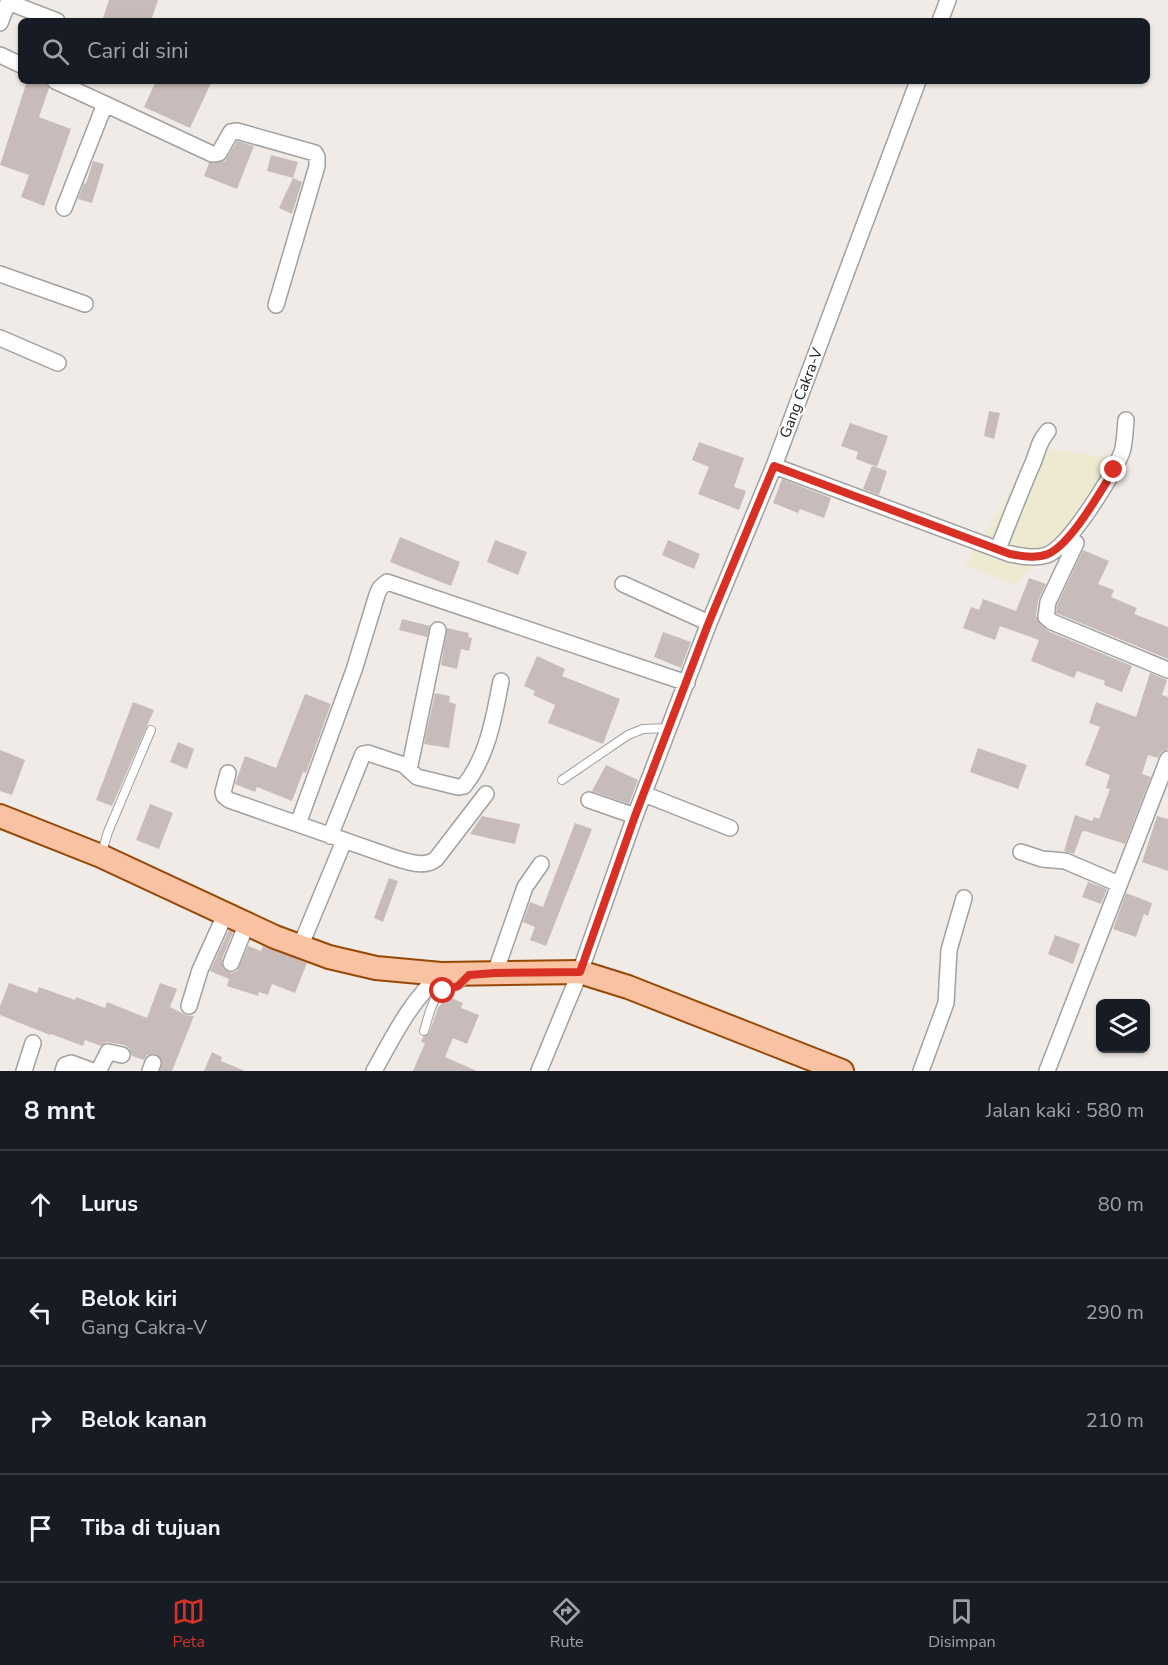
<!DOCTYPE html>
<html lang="id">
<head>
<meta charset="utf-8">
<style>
	body { margin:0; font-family:"Nunito Sans",sans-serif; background:#20242c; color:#f1f3f6 }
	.controls { position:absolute; right:18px; bottom:18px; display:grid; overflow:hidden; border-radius:9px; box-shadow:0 2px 4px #0004 }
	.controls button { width:54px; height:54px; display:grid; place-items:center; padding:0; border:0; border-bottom:2px solid #363941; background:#171b24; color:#f1f3f6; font:30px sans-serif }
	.stop { position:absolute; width:18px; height:18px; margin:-14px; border:4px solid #d93025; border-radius:50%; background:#fff }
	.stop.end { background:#d93025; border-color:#fff; box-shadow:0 2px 6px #0008 }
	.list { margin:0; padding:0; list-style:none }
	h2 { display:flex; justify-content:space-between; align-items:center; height:78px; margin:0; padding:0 24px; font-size:26px }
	h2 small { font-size:20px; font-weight:400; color:#9ea1a6 }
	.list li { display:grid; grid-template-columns:39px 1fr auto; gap:18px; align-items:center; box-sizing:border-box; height:108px; padding:0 24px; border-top:2px solid #363941 }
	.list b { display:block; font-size:22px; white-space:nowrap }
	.list p { margin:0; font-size:20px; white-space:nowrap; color:#9ea1a6 }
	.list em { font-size:20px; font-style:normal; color:#9ea1a6 }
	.icon { flex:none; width:33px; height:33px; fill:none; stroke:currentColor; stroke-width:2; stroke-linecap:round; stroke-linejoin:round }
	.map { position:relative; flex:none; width:1168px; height:1071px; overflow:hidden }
	.search { position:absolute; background:#171b24; box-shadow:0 2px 4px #0004; left:18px; right:18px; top:18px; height:66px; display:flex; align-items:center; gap:15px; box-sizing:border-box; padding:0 21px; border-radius:9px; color:#9ea1a6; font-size:22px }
	.sheet { height:510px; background:#171b24 }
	nav { display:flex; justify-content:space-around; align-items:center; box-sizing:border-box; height:84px; border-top:2px solid #363941; background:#171b24; font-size:16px; color:#9ea1a6 }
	nav a { display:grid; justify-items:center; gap:3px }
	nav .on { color:#d93025 }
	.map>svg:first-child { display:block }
	.farmland { fill:#eeead2 }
	.building { fill:#c8bcba }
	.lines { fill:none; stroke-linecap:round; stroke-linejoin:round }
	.lane-casing { stroke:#a1a1a1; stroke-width:10 }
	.street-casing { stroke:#a1a1a1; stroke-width:18 }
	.primary-casing { stroke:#974805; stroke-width:26 }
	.lane { stroke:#fff; stroke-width:8 }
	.street { stroke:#fff; stroke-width:15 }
	.primary { stroke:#f9c2a2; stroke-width:22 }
	.route { stroke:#d93025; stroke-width:8 }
	.labels { text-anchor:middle; stroke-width:4.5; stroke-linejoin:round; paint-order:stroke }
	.street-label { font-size:15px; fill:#202020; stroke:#fff }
</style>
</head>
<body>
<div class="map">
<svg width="1168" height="1071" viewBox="0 0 1168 1071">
	<rect width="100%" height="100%" fill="#f0ebe6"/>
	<path class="farmland" d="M1038,447L1112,458L1093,501L1014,585L965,565Z"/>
	<path class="building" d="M109,0H158L151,21H112L103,18Z
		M27,81H45L49,88L39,117L71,129L44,206L21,197L29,175L0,165Z
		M156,81H212L190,128L144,107Z
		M237,141L254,146L237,189L204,176L209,163L225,161Z
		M271,155L298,162L293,178L267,171Z
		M93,161L104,164L92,203L78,199L84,183L86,184Z
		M293,178L302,182L292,214L279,208Z
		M989,411L1000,413L994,439L984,436Z
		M850,423L888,436L877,467L856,459L858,452L841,446Z
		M699,442L744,458L734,487L746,491L739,510L698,494L709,467L692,460Z
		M872,466L887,471L879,495L863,489Z
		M782,479L831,498L824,518L800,509L798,513L773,503Z
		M400,537L460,562L451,586L390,562Z
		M495,540L527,552L518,575L487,562Z
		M668,540L700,554L694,569L662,555Z
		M1083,550L1109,561L1098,584L1114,590L1111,597L1137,608L1134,614L1168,627V659L1056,613L1057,605Z
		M1029,578L1046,584L1038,601L1036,616L1040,624L1048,631L1132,666L1122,692L1104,685L1105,681L1077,671L1074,678L1031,661L1039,640L1000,626L995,640L963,628L971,607L979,610L983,599L1016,611Z
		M402,619L430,626L427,637L399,630Z
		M447,628L469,633L468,637L472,638L469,651L461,649L457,669L441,665Z
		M663,632L691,642L681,668L654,657Z
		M537,656L565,669L562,676L620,699L603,744L548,723L555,705L533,695L535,691L524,686Z
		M1150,673L1167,680L1162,695L1168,697V749L1161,752L1158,758L1148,755L1142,774L1151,777L1125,844L1085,831L1082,832L1074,854L1064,851L1075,815L1092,821L1094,817L1099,819L1110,789L1106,788L1110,775L1085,765L1100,727L1089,723L1096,702L1136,717Z
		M435,693L450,696L449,702L456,704L449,748L424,744Z
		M305,694L331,704L306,773L303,772L292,801L257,787L255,792L235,784L245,756L276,768Z
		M133,702L154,710L112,806L96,800Z
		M178,742L194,749L187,769L170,762Z
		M978,748L1027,765L1018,789L970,772Z
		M0,750L25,760L12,795L0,791Z
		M606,765L638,780L629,804L592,791Z
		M150,804L173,813L159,849L136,840Z
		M482,816L520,824L515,844L470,834Z
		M1157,816L1168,819V871L1142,862Z
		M575,823L592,829L546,946L530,940L535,927L523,922L530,902L543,907Z
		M389,878L398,881L383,922L374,918Z
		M1088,882L1107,889L1101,904L1082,897Z
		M1126,893L1152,903L1148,916L1144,914L1136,937L1113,929Z
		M229,930L233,932L222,959L224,969L232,973L237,971L248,946L261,951L263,946L307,963L295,993L272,984L268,995L259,992L258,996L227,986L229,979L210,971Z
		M1055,935L1080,944L1073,964L1048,954Z
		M9,983L37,993L39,987L75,1000L76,997L105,1008L107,1002L147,1018L160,983L177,989L170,1007L186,1015L194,1016L172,1071H160L162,1061L156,1054L147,1055L144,1060L132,1056L129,1048L124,1045L106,1042L101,1046L85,1040L83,1046L51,1034L50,1035L0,1015V1006Z
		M447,996L463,1003L461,1008L479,1015L467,1044L453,1038L445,1057L477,1071H413L425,1043L421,1042L423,1037L429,1033L438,1008Z
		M212,1052L222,1057L221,1061L245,1071H204Z"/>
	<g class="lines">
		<g class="lane-casing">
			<path id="lane" d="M562,780L628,735L643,729L669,728
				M101,855L108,832L151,730
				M424,1031C428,1019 431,1001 440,993C448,986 458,989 466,979"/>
		</g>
		<g class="street-casing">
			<path id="street" d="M8,2L57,21
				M940,21L948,0
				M0,23L9,0
				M0,55L21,65
				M55,81L105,104L64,208
				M105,104L212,154L219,153L231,132L237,131L315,153L317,157V166L276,305
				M0,274L85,304
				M0,338L58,363
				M774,466L1010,554C1022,556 1035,559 1047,555C1070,546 1113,475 1122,452C1125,442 1125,430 1126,420
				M1076,543L1048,602L1046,617L1052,622L1168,670
				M998,549C1009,521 1020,493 1032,465C1038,452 1038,442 1048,431
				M623,584L709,623
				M409,770L438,630
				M228,773L223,792L224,796L229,800L398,859C411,862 424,868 436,859L486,794
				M644,794L730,828
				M589,800L635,816
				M298,824L354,670L377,595L380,588L387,582L687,683
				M330,836L363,754L368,753L404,765L417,777L458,787L464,786C488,756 494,717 501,681
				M1021,852L1042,859L1065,861L1119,884
				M300,947L344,841
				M231,963L247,923
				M495,973L525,887L541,864
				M189,1006L200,970L225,915
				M24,1071L33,1043
				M63,1071L65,1065L71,1063L93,1071
				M95,1071L99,1070L108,1052L122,1055
				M150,1071L153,1063
				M374,1071C393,1037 411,1000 441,974
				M539,1071L580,972L635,816L709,623L774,466L918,81
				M921,1071L946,1003L949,950L964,898
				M1047,1071L1168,759"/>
		</g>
		<g class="primary-casing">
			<path id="primary" d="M0,816L101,856L275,937L329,957L376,968L441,974L580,972L628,987L842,1071"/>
		</g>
		<use href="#lane" class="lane"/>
		<use href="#street" class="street"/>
		<use href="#primary" class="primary"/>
	</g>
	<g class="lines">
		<path class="route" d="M443,991L458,986L469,975L495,973L580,972L635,816L709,622L774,466L1010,554C1022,556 1036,559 1048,554C1071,544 1100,492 1114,470"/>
	</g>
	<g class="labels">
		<g class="street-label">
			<text transform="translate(801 393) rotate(-69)" y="5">Gang Cakra-V</text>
		</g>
	</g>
</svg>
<div class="controls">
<button><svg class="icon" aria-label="layers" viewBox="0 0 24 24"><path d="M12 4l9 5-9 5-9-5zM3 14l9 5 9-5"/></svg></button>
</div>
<div class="stop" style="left:443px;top:991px"></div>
<div class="stop end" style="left:1114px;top:470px"></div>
<div class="search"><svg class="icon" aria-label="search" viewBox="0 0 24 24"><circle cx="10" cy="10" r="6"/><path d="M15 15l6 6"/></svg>Cari di sini</div>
</div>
<section class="sheet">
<h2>8 mnt<small>Jalan kaki · 580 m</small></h2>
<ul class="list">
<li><svg class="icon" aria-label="ahead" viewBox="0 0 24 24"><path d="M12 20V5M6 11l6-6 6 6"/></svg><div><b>Lurus</b></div><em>80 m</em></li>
<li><svg class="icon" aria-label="left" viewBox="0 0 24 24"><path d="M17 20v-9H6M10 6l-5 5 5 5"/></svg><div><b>Belok kiri</b><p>Gang Cakra-V</p></div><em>290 m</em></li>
<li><svg class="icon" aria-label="right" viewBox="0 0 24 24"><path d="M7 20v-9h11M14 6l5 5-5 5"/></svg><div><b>Belok kanan</b></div><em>210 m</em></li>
<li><svg class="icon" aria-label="arrive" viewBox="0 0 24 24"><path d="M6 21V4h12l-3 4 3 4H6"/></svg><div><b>Tiba di tujuan</b></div></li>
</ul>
</section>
<nav>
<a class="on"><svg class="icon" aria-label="map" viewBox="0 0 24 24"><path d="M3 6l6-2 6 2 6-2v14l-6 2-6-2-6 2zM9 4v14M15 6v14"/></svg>Peta</a>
<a><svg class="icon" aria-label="directions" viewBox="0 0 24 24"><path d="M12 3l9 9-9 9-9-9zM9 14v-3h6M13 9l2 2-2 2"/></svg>Rute</a>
<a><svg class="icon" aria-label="saved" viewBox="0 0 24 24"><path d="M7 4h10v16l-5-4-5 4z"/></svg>Disimpan</a>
</nav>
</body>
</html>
